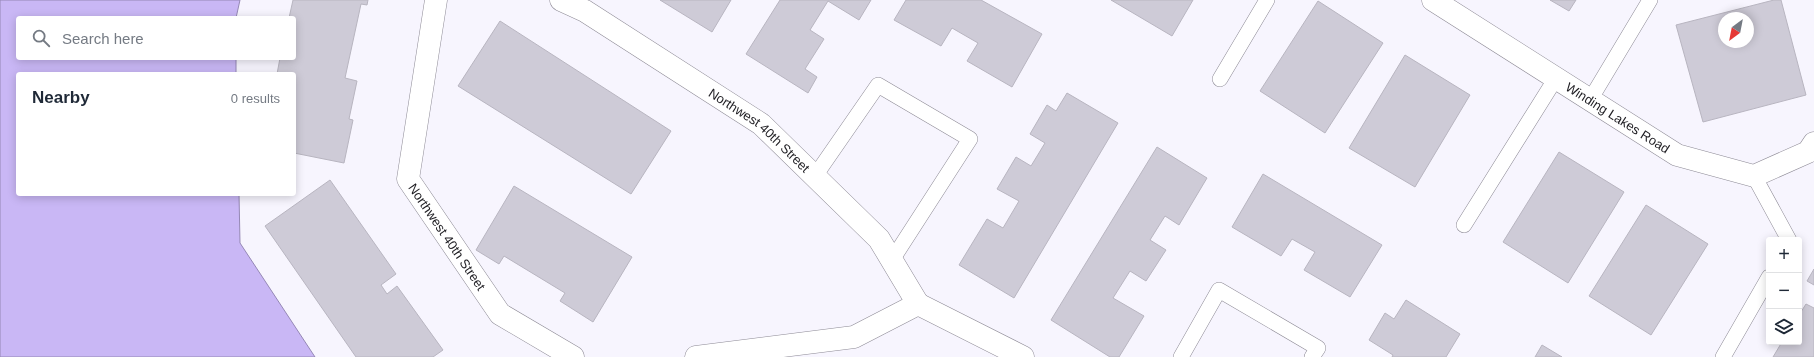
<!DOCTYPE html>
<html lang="en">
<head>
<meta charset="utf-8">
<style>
	body { margin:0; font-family:Arial,sans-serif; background:#f6f6f7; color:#1f2937 }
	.controls { position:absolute; right:12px; bottom:12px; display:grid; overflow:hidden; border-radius:4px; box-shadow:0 2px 10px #0003 }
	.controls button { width:36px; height:36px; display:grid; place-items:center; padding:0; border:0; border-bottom:1px solid #e0e1e3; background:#fff; color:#1f2937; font:20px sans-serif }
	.compass { position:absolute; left:1718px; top:12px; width:36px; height:36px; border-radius:50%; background:#fff; box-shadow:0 2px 10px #0003; rotate:212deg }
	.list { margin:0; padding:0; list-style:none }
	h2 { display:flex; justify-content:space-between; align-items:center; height:52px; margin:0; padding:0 16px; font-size:17px }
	h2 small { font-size:13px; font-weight:400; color:#747a83 }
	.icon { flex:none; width:22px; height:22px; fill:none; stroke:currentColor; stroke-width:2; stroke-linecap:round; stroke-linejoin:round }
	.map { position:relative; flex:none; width:1814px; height:357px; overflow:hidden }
	.search { position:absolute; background:#fff; box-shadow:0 2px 10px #0003; left:16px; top:16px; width:280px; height:44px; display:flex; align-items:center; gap:10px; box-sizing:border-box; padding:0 14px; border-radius:4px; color:#747a83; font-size:15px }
	.panel { position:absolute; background:#fff; box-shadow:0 2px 10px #0003; left:16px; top:72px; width:280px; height:124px; border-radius:4px }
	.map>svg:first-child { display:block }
	.water { fill:#c9b7f5; stroke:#9588b5 }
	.building { fill:#cecbd7; stroke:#b8b5c0; fill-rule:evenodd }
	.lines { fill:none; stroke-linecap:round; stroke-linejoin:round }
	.service-casing { stroke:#8d8a95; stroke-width:16 }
	.minor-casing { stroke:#8d8a95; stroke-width:23 }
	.service { stroke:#fff; stroke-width:15 }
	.minor { stroke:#fff; stroke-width:22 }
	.labels { text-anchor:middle; stroke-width:3; stroke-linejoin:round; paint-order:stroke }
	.street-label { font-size:13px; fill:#1d1c21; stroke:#fff }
</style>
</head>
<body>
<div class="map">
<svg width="1814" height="357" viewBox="0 0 1814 357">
	<rect width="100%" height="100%" fill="#f7f5fe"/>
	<path class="water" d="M0,0H240L236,18H18V58H236V74H18V194H239L240,243L315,357H0Z"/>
	<path class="building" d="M293,0H368L367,5L361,4L345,78L357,81L349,119L353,120L344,163L294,153V74H277L280,58H294V18H289Z
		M660,0H731L712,32Z
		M780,0H871L859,20L828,1L810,30L824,39L805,69L817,77L808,93L746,54Z
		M906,0H981L1042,34L1012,87L967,61L978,43L952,28L941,46L894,20Z
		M1111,0H1193L1172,36Z
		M1550,0H1576L1569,11Z
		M1774,0H1781L1806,95L1703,122L1676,25ZM1724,18H1748V42H1724Z
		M1318,1L1383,43L1325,133L1260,91Z
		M500,21L671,131L631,194L458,86Z
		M1405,55L1470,95L1415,187L1349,148Z
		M1067,93L1118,123L1014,298L959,265L987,219L1003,228L1019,201L997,189L1016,157L1031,166L1045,143L1030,134L1047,105L1056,111Z
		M1157,147L1207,178L1179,225L1165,216L1150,240L1166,250L1146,281L1130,271L1113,298L1144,316L1119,357H1110L1051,320Z
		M1559,152L1624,192L1568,283L1503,242Z
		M1263,174L1382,245L1350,297L1304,270L1315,252L1292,239L1281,256L1232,227Z
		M330,180L396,274L381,285L387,294L397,286L443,350L433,357H356L265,226Z
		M514,186L632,257L593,322L560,301L565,293L504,256L499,264L476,250Z
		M1646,205L1708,244L1651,335L1589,296Z
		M1814,269V285L1807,281Z
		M1406,300L1460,334L1446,357H1392L1393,355L1369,340L1385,313L1394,319Z
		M1806,304L1814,308V357H1773L1782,342H1799V315Z
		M1542,345L1562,357H1535Z"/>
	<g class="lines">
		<g class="service-casing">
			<path id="service" d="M1220,79L1267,0
				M1590,100L1650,0
				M815,176L878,85L970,139L892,260
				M1754,176L1789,240
				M1464,225L1556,78
				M1181,357L1219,290L1318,348L1312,357
				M1723,357L1769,277"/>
		</g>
		<g class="minor-casing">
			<g id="minor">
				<path id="s1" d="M436,0L408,179L500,314L573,357"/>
				<path id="s2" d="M561,0L585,11L761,124L879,239L918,304L854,337L696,357"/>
				<path id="s3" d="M1433,0L1677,155L1754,176L1808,152L1814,143"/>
				<path d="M918,304L1023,357"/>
			</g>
		</g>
		<use href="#service" class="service"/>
		<use href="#minor" class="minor"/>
	</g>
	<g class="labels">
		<g class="street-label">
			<text dy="5" stroke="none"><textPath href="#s3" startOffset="219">Winding Lakes Road</textPath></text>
			<text dy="5" stroke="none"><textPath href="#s2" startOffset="238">Northwest 40th Street</textPath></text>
			<text dy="5" stroke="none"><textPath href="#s1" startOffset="251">Northwest 40th Street</textPath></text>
		</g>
	</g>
</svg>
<div class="controls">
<button>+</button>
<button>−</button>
<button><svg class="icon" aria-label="layers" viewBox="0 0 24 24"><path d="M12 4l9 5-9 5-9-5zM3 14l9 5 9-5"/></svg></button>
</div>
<svg class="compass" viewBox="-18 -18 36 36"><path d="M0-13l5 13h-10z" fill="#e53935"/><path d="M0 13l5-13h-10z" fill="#747a83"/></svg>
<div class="search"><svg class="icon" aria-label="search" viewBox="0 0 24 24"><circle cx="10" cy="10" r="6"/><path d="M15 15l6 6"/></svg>Search here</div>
<section class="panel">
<h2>Nearby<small>0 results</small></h2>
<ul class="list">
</ul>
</section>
</div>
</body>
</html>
